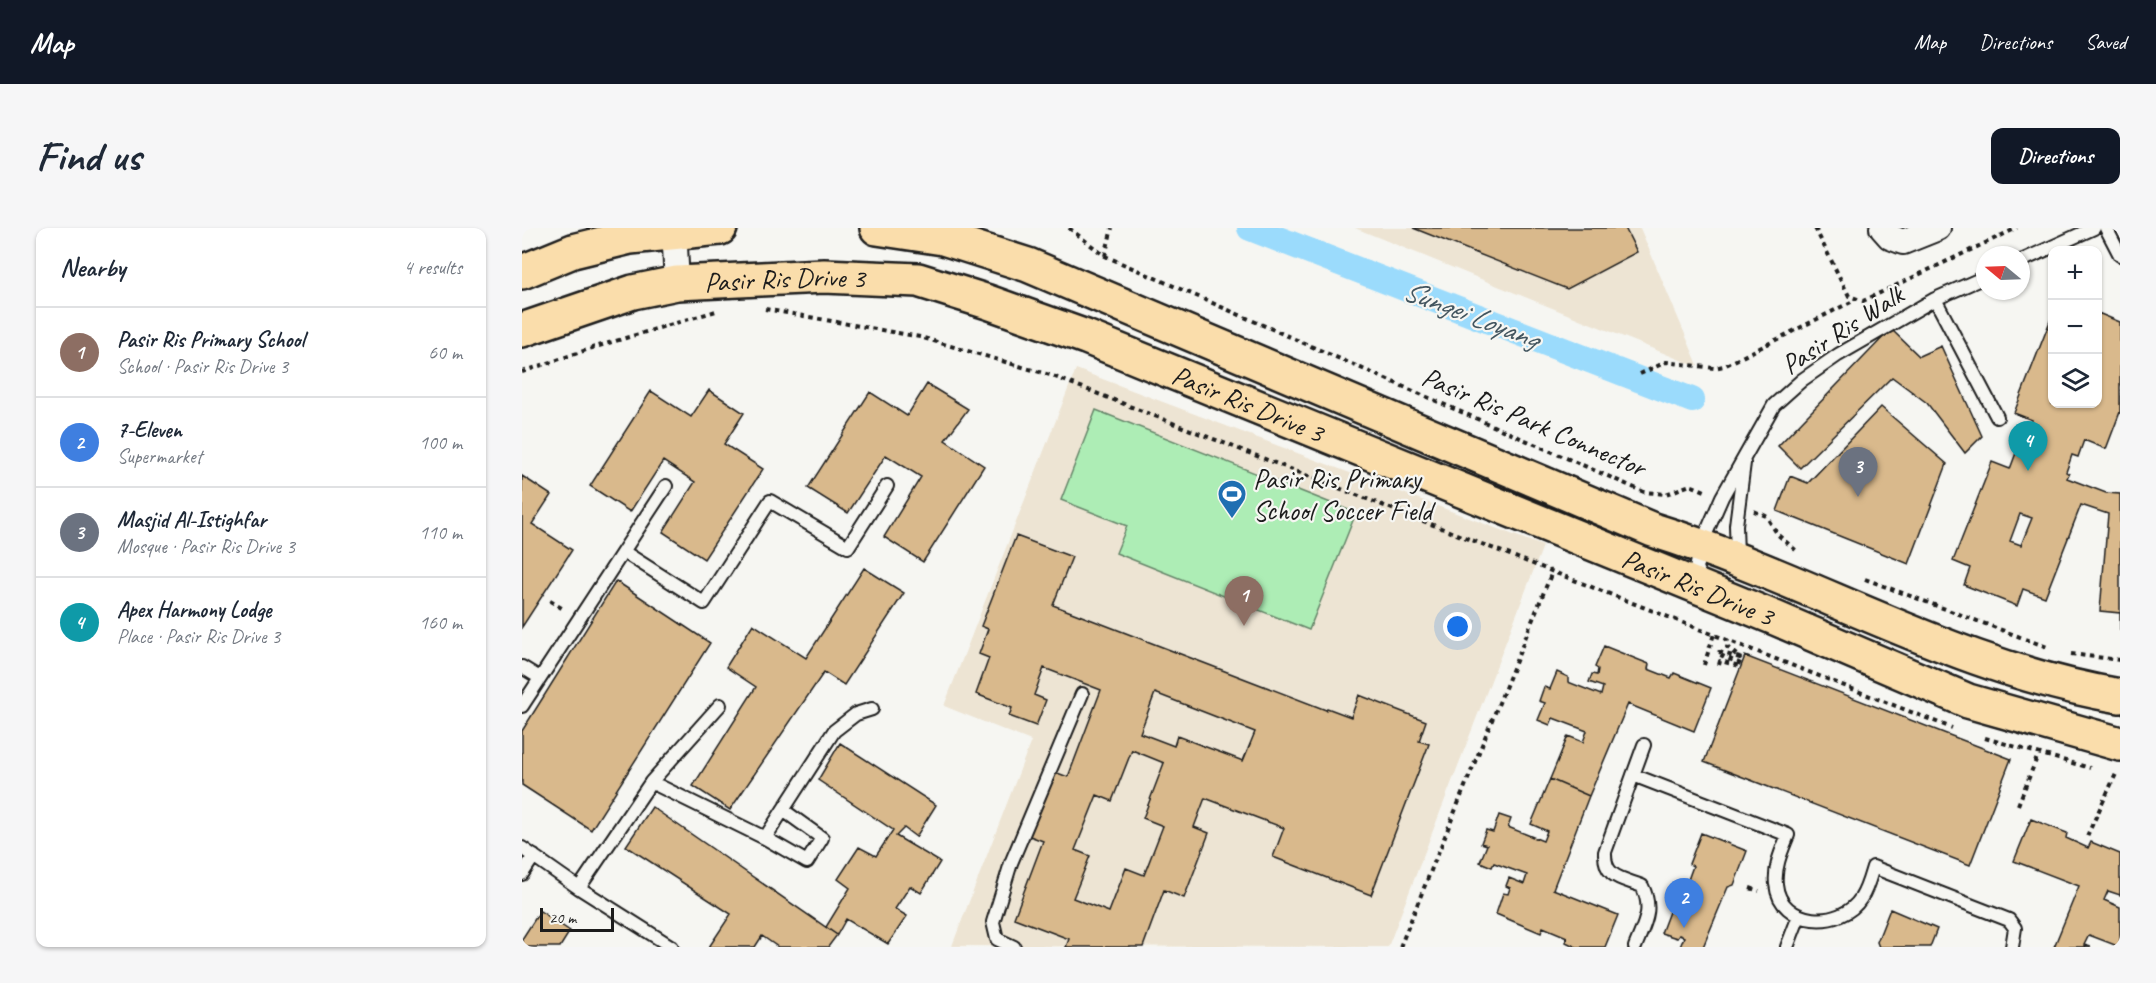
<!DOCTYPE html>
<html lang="en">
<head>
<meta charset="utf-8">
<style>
	body { margin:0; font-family:Caveat,sans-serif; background:#f6f6f7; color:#1f2937 }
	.controls { position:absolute; right:18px; top:18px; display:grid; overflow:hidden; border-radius:12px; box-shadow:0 2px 4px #0004 }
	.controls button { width:54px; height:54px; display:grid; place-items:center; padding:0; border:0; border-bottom:2px solid #e0e1e3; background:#fff; color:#1f2937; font:30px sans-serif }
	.compass { position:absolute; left:1454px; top:18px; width:54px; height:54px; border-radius:50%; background:#fff; box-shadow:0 2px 4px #0004; rotate:289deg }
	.scale { position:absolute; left:18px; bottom:15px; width:74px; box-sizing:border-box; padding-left:6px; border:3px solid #1c1c1c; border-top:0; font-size:16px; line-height:21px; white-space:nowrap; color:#1c1c1c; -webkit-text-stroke:4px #f6f6f2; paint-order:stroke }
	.you { position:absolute; left:936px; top:399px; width:21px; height:21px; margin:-15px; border:4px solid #fff; border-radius:50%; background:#1a73e8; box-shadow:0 0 0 9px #1a73e833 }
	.badge { display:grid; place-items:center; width:39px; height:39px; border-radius:50%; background:#111827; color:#fff; font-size:20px; font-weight:700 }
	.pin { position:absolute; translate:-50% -50px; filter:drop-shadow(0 2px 3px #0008) }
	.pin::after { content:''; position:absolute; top:32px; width:21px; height:18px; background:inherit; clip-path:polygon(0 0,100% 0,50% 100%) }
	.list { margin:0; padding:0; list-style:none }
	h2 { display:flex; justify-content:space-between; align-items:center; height:78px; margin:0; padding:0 24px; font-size:26px }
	h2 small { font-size:20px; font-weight:400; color:#747a83 }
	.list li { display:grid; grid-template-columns:39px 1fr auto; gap:18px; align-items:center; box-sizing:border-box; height:90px; padding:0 24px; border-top:2px solid #e0e1e3 }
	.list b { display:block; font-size:22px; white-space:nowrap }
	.list p { margin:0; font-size:20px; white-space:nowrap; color:#747a83 }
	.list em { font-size:20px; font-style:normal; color:#747a83 }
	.icon { flex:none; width:33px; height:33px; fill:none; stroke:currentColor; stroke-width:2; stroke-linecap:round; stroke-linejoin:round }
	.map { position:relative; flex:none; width:1598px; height:719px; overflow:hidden; border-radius:12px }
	header { display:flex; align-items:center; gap:36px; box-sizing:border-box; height:84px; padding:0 30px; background:#111827; color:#fff }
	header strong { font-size:28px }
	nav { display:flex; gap:33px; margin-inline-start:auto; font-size:21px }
	.intro { display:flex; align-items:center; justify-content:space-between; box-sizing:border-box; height:144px; padding:0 36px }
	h1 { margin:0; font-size:42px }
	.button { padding:15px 27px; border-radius:12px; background:#111827; color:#fff; font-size:21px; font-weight:700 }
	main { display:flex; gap:36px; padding:0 36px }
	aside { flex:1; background:#fff; border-radius:12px; box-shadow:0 2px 4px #0004 }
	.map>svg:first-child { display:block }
	.built { fill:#ede4d3 }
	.green { fill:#adedb5; stroke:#648468; stroke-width:1.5 }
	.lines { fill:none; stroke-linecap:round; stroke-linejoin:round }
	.canal { stroke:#9bdbfc; stroke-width:26 }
	.building { fill:#d9b98c; stroke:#1c1c1c; stroke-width:1.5; fill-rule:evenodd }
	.lane-casing { stroke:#1c1c1c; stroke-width:16 }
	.street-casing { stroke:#1c1c1c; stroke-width:28 }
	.primary-casing { stroke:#1c1c1c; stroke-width:38 }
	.path { stroke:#1c1c1c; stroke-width:4; stroke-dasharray:4.5 4.5; stroke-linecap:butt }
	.lane { stroke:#f6f6f2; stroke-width:12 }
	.street { stroke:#f6f6f2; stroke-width:24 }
	.primary { stroke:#faddab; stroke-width:33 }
	.labels { text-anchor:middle; stroke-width:4.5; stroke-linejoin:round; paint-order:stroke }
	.street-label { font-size:28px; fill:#1c1c1c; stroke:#f6f6f2 }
	.poi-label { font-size:28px; fill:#1c1c1c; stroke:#f6f6f2; text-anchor:start }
	.water-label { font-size:30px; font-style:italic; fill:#42555f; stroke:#f6f6f2 }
</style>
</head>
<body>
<header>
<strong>Map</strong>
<nav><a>Map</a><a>Directions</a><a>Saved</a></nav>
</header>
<div class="intro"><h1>Find us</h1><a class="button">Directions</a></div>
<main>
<aside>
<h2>Nearby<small>4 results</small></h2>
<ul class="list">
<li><span class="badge" style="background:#8d6e63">1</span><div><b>Pasir Ris Primary School</b><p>School · Pasir Ris Drive 3</p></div><em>60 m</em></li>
<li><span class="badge" style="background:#3f7fe0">2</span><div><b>7-Eleven</b><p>Supermarket</p></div><em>100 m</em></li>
<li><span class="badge" style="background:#6b7280">3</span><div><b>Masjid Al-Istighfar</b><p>Mosque · Pasir Ris Drive 3</p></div><em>110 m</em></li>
<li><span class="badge" style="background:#0f9aa8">4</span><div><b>Apex Harmony Lodge</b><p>Place · Pasir Ris Drive 3</p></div><em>160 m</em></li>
</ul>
</aside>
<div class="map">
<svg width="1598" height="719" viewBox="0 0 1598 719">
	<rect width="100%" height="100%" fill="#f6f6f2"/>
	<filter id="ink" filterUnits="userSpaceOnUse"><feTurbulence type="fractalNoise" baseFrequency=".0167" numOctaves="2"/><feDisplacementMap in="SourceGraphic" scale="12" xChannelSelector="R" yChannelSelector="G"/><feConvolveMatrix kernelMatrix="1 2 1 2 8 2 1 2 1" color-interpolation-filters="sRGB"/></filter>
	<g filter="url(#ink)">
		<path class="built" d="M833,0H1118L1176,137H1171Z
			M554,141L1021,318L866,719L430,718L509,513L422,478Z"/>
		<path class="green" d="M574,182L834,285L787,402L594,325L605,298L539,272Z"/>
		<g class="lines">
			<path class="canal" d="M728,0L1170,172"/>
		</g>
		<path class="building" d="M891,0H1103L1115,24L1045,61Z
			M1576,85L1598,94V184L1584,221L1562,212L1556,229L1550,227L1544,244L1547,246L1545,250L1584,265L1598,266V403V385L1578,383L1586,286L1559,277L1523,369L1501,361L1495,378L1442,357L1448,340L1431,333L1470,234L1488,241L1494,225L1502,228L1509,211L1503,209L1510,192L1492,185L1530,88V176H1576ZM1498,286L1510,290L1499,317L1488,313Z
			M1369,101L1397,128L1419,118L1460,208L1443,225L1405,175L1370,149L1278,240L1256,218Z
			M405,156L446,181L423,212L462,238L401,334L362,309L399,249L364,227L326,285L286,260L348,164L385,188Z
			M187,162L222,185L202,216L241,241L182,331L141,304L173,254L141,233L108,284L68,258L129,163L169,189Z
			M1359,179L1425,236L1387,336L1255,283L1268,248L1286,255Z
			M0,248L29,267L10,296L50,322L0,399Z
			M494,308L550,329L531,377L804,482L805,480L829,489L837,467L904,493L897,513L907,516L849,667L751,629L762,600L683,570L672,599L687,605L662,670L642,662L621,719H544L547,711L492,690L521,613L505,607L530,543L546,549L579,462L522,440L512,467L524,472L514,498L487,488L490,480L454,466L467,430L457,426L466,401L459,398ZM633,465L733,504L721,533L655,508L652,518L618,505ZM610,522L642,535L621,590L641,598L622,647L604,640L587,684L551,670L568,628L553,622L575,567L590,573Z
			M342,340L382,365L322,457L302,444L208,582L171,558L234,459L204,439L231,396L284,430Z
			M94,353L188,415L69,602L0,557V503Z
			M1082,418L1127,436L1126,441L1149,450L1152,445L1189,460L1172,503L1106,476L1067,568L1028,551L1046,508L1061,514L1065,503L1031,490L1028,497L1016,492L1023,475L1017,473L1022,459L1028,461L1035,444L1046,449V454L1079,467L1081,459L1067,454L1070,446L1075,447L1076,441L1073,439Z
			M1223,428L1489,531L1448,637L1182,534Z
			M318,515L414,577L394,609L382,600L374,608L418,634L399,665L388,658L373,681L385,688L366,716L324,691L315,707L304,699L328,660L316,651L337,619L354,628L371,602L296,552Z
			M1028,551L1067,568L1031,661L1096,687L1083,719H1054L1044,714L1045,709L1021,699L1019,705L974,686L981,665L986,666L988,660L984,658L987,650L1002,656L1005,647L972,635L970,639L958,634L965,617L959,615L964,602L971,604L977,587L989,591L986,599L1021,613L1025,603L1009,596Z
			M130,579L315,707L306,719H256L240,708L233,719H187L209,686L104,618Z
			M1509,591L1545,605L1544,610L1566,620L1569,614L1598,626V667L1586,663L1582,672L1598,679V719L1567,707L1562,717L1569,719H1532L1557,658L1492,633Z
			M1179,605L1225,623L1212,657L1206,659L1181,719H1158L1162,709L1157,707L1155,710L1139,705L1156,660L1162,663L1171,638L1167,636Z
			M1368,681L1415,701L1408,719H1357L1355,714Z
			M18,683L48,703L38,719H0V711Z"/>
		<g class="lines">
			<g class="lane-casing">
				<path id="lane" d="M1584,0L1598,27
					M1499,33L1572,0
					M1413,71L1475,189
					M102,324L182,375L248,273L326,319L365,258
					M1215,328L1214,297L1222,235
					M1182,354L1174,341L1179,317L1200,269L1252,177L1280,152L1316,127L1413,71L1463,49
					M0,439L18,450
					M0,478L144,258
					M1111,547L1266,607C1260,622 1252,639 1254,656C1258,699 1319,702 1339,670C1345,661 1348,649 1351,639L1487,692L1493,700L1490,719
					M129,554L243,610L285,634L300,610L261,582
					M243,610L312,503L334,486L350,481
					M0,620L57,660L150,719
					M0,646L12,628
					M57,660L129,554L198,477
					M492,719L475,711L471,694L489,635L560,466
					M1113,719C1122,696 1132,682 1120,658C1099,650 1082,650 1083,624L1122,517
					M1265,719L1277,688"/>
			</g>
			<g class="street-casing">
				<path id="street" d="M152,0L155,55
					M1360,0L1368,9L1381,14L1416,0"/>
			</g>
			<g class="primary-casing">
				<g id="primary">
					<path d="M355,0L421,10L506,37L1131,302C1289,351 1434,441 1598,468"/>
					<path d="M0,44L51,23L108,9L198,0"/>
					<path id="s1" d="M0,102L111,64L155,55L302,48L396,52L466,74L564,109L1253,390L1446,473L1598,516"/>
				</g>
			</g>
			<path class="path" d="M547,0L583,28L1122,264L1144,266L1168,257L1183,263
				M1293,0L1327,68L1341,73L1495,0
				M583,28L590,0
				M243,81L398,109L528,147L1430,500
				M0,144L70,120L194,83
				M1118,146L1144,134L1192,140L1202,138L1333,72
				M1232,283L1244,288L1256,307L1276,324
				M1343,351L1525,419
				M28,373L43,382
				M1549,426L1598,432
				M1182,437L1192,406
				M1197,437L1198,433L1218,438L1219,436L1196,426L1197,424L1218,430L1205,419L1206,412
				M1463,510L1568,540
				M1496,577L1516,527
				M1565,608L1594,546
				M1228,660L1237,663
				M878,719L1030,344"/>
			<use href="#lane" class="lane"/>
			<use href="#street" class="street"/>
			<use href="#primary" class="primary"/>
		</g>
	</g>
	<defs>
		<g id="stadium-pin" transform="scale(1.5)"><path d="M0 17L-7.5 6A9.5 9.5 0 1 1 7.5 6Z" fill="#1f6fb2" stroke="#f6f6f2"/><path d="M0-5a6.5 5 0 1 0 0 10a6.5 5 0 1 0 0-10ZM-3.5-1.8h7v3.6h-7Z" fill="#fff"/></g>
	</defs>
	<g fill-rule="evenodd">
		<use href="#stadium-pin" x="710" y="266"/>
	</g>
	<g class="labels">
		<g class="street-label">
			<text dy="10" stroke="none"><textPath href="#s1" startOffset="270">Pasir Ris Drive 3</textPath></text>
			<text transform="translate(1320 101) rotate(-33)" y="10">Pasir Ris Walk</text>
			<text dy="10" stroke="none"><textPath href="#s1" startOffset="756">Pasir Ris Drive 3</textPath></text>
			<text transform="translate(1012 193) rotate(23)" y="10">Pasir Ris Park Connector</text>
			<text dy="10" stroke="none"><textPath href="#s1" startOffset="1242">Pasir Ris Drive 3</textPath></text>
		</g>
		<g class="poi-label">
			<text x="731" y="260">Pasir Ris Primary<tspan x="731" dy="32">School Soccer Field</tspan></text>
		</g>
		<g class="water-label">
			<text transform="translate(949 86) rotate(21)" y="10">Sungei Loyang</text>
		</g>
	</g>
</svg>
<div class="controls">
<button>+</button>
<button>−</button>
<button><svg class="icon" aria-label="layers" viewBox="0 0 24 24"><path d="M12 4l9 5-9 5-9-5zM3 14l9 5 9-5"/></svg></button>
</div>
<svg class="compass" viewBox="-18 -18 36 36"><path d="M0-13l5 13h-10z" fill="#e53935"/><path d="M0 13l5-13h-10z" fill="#747a83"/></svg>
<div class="scale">20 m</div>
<div class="you"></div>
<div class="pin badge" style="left:722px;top:398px;background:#8d6e63">1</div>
<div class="pin badge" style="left:1162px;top:700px;background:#3f7fe0">2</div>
<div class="pin badge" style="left:1336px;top:269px;background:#6b7280">3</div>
<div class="pin badge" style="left:1506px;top:243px;background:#0f9aa8">4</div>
</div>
</main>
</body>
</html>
